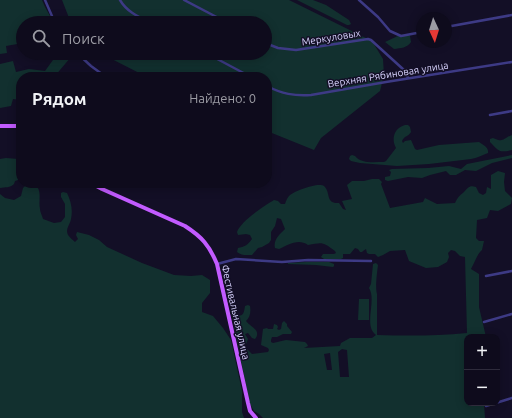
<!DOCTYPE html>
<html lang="ru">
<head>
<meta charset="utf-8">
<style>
	body { margin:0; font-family:Ubuntu,sans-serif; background:#1c1929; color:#f1f3f6 }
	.controls { position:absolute; right:12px; bottom:12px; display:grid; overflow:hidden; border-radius:8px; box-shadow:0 2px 10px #0003 }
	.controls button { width:36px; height:36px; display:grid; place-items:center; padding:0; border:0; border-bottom:1px solid #2e2b3b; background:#0e0b1c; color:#f1f3f6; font:20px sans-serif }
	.compass { position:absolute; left:416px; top:12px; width:36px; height:36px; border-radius:50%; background:#0e0b1c; box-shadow:0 2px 10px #0003; rotate:176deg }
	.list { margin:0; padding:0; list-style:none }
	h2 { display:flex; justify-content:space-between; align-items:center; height:52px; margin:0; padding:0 16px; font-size:17px }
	h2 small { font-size:13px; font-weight:400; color:#9b9ba3 }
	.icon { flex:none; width:22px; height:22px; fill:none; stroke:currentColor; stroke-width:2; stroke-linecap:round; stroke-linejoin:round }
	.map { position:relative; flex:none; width:512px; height:418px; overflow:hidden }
	.search { position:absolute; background:#0e0b1c; box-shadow:0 2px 10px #0003; left:16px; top:16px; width:256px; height:44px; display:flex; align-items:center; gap:10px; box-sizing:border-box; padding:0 14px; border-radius:22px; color:#9b9ba3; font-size:15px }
	.panel { position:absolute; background:#0e0b1c; box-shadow:0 2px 10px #0003; left:16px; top:72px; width:256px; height:116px; border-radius:16px }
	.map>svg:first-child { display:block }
	.green { fill:#12302f; fill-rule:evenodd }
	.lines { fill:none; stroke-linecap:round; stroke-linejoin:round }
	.minor { stroke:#3d3a85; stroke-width:2.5 }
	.primary { stroke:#c25bff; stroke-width:4 }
	.labels { text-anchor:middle; stroke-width:3; stroke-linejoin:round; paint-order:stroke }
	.street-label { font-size:10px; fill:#d9d4ff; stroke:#130f26 }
</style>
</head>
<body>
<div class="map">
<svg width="512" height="418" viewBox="0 0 512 418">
	<rect width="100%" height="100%" fill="#130f26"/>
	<path class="green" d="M0,0H42L45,7L54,23H23V43L6,46L7,53L0,54Z
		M62,0H289L372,41L383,59L384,75L380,91L321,138L314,150L267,131V77H147L100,53H265V23H71Z
		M297,0H313L326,5L349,20L351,24L349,25H347Z
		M408,34L410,36L411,42C407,48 401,48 394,49L385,42L400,35Z
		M58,53H66L71,57L54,77H21V100L13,99L11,106L0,108V64L13,61L16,72L29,69L45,71Z
		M405,125H408L410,127L411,132C408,137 405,135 402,141L403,143L405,141L411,140L415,149L417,150L439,145L479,142C483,145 489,147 488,153C482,155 477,158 471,159L429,164L397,166L360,163L351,161L349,159L350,156L352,155L355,156C361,164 374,162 384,162L386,161L396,148C391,139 394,128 405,125Z
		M512,135V150C498,153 499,151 490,142V139L493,138C504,143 502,139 512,135Z
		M512,155V158L492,163L476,171L465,170L456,175H450L446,171L430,175L422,178L408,177L388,181L385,180V177L390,176L391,172L389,170L392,169L428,168L449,166L461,169L467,164Z
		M6,158L18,159L21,161V179L15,181L14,184C10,188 5,187 0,188V159Z
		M498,171L505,173L504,182L505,191L512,198L511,204L498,211L490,210L487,218L477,220L476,238L479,241H484L482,250C477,254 475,262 471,269L479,274V307L486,337H467V403H484L485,418H263L259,414L254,411L250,404L230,308H233L237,316C244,316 244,312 245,306L248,305L250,306C251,313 250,317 246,321C250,327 262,330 255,339L252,338L248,333L245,334L248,339L245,347L252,354L268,352L269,350L268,348L261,345L263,329L267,328L268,329H273L274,324L277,325L278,327L277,329L279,330L281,329L282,323L284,321L287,324V326L292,332L291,334H283L277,337H272L271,340V342L273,343L286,340L305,342L307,344L308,346L304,348L340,346L341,343L350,338H372L376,335C363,326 377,300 369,288L371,284L373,264L376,263L378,265C377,273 375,287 377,294V335C407,336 437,336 467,333L465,257L460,256L455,251L451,250L448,253L449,257L447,262L438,267L426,268L409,261L405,250L390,251L383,255L378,257L375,254H369L367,253L366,249L363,251L362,252H360L358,249L355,248L350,254H343V258L341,259H324L321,257L323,254H334L336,253L335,251C323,242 323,242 308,245C298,238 288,245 279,249L275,248C273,240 280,234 285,229L281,219L277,218L275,226L271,232V240L269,243L262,247L258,248L252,255C246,255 242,256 237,252L238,248C244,247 248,245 252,239L250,235L246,234L238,235L237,232C241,221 264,206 274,200L278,201L281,204H285C286,201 287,198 289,196C294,191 318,182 324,186C331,192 325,204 339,203L343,209L346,210L342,201L352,199L347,185L352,181H364L372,179H379L382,182L381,184L390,208L423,202L425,198L437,204L455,203C458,197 459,196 464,192C468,188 469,185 476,187L479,193L483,195L486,193L487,187L491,189V175ZM342,349L347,350L349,377H340L338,352ZM330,353L332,370H327L324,354Z
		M28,183H34C43,191 38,199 40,209C40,212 42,215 43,219L54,223L61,222L65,217V204L61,197V193L63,192L67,193C71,201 73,210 71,219C70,225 65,229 68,235C70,238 73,240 75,242L78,239L76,235L77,232L89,235L99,240L107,247L142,263L174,275L191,276L202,275L210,280V293L202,303V312L213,316L223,328L231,340L242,391V412L244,418H0V194L5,198L14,200L21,196L23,188Z
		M306,262H329L334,264V266L333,267L316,265L288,264V263Z
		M359,299H369V320H358Z"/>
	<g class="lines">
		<path class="minor" d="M45,0L55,23
			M120,0C127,12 139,17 151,23
			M184,0L228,23
			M359,0L378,17L390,31L401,36L422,32
			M446,27L512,15
			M265,43L278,48L296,50L368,39L371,40L404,70L408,78
			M77,53L91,66L106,77
			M206,53L251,77
			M267,86C282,94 294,96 311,95L386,82L512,62
			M490,115L512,111
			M217,264L236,259L282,262L308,260L371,261
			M486,276L512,271
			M484,322L512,314
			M486,403V406L512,398"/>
		<path class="primary" d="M0,126H21
			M91,183L102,189L185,226C202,237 209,245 217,264L248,403L250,411L256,418"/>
	</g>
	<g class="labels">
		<g class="street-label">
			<text transform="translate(331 37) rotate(-9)" y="4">Меркуловых</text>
			<text transform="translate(388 74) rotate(-9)" y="4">Верхняя Рябиновая улица</text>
			<text transform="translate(236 312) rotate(77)" y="4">Фестивальная улица</text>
		</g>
	</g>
</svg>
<div class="controls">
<button>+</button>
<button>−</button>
</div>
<svg class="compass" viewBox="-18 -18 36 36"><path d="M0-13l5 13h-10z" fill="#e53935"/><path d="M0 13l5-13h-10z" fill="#9b9ba3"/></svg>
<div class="search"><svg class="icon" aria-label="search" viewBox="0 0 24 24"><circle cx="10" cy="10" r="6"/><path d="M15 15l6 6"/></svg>Поиск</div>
<section class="panel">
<h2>Рядом<small>Найдено: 0</small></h2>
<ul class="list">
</ul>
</section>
</div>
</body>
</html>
